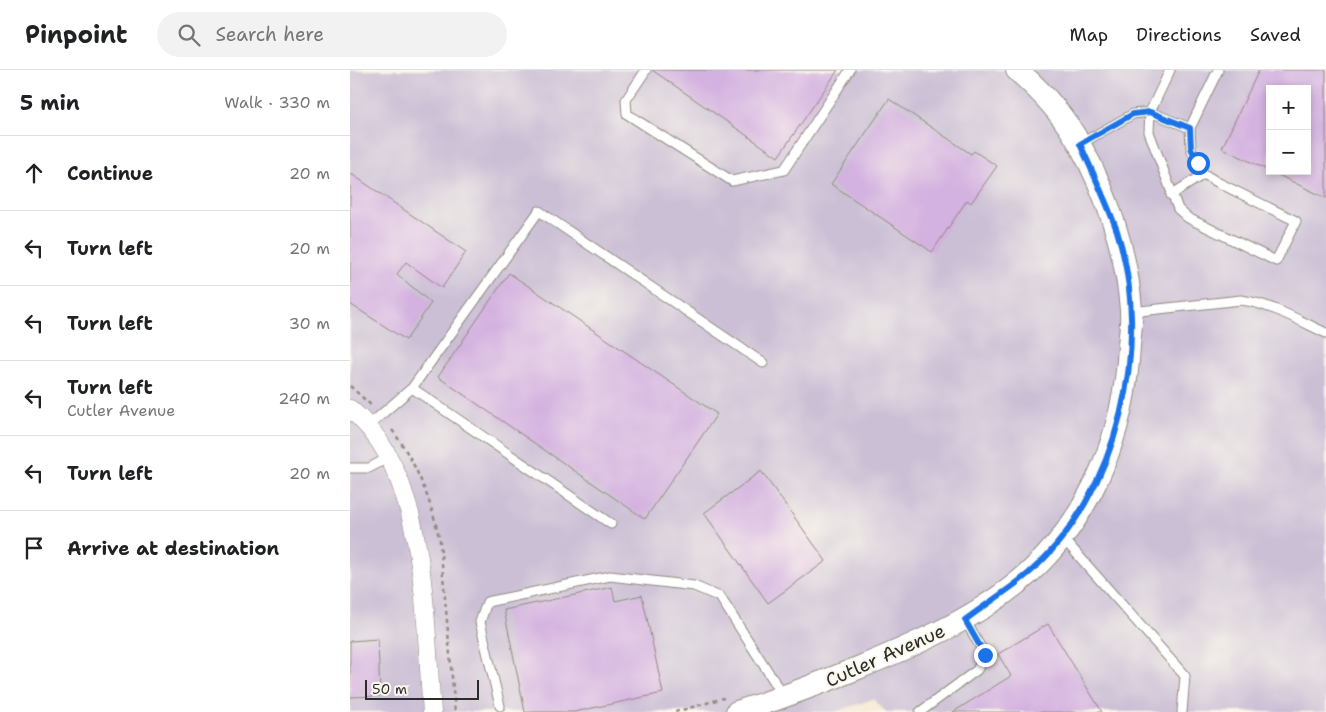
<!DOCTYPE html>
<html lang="en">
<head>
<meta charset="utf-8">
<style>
	body { margin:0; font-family:"Shantell Sans",sans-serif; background:#f2f2f2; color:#202124 }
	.controls { position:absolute; right:15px; top:15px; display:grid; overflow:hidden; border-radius:0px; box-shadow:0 2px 8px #0003 }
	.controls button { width:45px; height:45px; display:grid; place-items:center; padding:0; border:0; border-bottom:1px solid #e0e0e0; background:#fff; color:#202124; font:25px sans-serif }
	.scale { position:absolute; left:15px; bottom:12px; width:114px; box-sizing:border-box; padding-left:5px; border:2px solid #2b2b2b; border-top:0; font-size:14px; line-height:18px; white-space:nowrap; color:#2b2b2b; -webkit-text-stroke:4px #fbf7ec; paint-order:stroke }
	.stop { position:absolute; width:15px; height:15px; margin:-11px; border:4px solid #1a73e8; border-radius:50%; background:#fff }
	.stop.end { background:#1a73e8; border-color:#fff; box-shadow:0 1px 5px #0008 }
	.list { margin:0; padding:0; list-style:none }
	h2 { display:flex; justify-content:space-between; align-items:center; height:65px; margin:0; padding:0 20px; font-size:21px }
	h2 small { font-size:16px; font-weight:400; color:#757577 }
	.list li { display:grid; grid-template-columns:32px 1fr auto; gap:15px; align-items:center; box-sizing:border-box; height:75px; padding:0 20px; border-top:1px solid #e0e0e0 }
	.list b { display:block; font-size:19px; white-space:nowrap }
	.list p { margin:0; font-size:16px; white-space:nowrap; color:#757577 }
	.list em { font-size:16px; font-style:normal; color:#757577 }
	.icon { flex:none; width:28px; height:28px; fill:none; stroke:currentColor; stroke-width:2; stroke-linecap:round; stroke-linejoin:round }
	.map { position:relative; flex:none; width:976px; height:642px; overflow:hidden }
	header { display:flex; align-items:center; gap:30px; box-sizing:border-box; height:70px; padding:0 25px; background:#fff; border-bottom:1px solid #e0e0e0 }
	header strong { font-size:24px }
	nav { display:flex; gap:28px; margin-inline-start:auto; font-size:18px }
	.search { width:350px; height:45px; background:#f2f2f2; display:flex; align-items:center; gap:12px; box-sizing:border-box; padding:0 18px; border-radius:28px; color:#757577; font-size:19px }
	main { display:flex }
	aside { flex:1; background:#fff }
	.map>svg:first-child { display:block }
	.industrial { fill:#cbbfd5; fill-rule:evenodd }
	.building { fill:#d3b1e0 }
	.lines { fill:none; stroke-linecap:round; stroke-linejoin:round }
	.service-casing { stroke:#908a7e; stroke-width:11 }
	.minor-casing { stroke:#908a7e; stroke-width:19 }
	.tertiary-casing { stroke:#908a7e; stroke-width:24 }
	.path { stroke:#908a7e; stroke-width:2.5; stroke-dasharray:4 4; stroke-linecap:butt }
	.service { stroke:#fff; stroke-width:9 }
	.minor { stroke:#fff; stroke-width:18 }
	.tertiary { stroke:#fff; stroke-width:22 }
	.route { stroke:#1a73e8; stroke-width:6 }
	.labels { text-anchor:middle; stroke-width:4; stroke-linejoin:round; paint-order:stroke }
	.street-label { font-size:19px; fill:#2b2b2b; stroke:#fbf7ec }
</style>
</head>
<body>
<header>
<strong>Pinpoint</strong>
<div class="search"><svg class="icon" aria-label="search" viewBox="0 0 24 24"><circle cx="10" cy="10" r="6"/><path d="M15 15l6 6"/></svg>Search here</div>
<nav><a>Map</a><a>Directions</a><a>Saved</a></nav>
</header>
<main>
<aside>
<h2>5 min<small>Walk · 330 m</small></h2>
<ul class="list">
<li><svg class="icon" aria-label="ahead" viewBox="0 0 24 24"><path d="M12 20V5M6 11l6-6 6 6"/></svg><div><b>Continue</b></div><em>20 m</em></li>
<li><svg class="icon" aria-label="left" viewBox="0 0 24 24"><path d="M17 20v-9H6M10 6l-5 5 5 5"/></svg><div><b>Turn left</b></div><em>20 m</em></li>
<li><svg class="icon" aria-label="left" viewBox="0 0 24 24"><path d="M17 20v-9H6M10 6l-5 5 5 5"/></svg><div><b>Turn left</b></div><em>30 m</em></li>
<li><svg class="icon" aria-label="left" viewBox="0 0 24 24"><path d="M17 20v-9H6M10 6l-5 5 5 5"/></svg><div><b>Turn left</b><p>Cutler Avenue</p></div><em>240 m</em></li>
<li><svg class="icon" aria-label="left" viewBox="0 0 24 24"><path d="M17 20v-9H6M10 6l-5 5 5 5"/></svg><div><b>Turn left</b></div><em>20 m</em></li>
<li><svg class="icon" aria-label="arrive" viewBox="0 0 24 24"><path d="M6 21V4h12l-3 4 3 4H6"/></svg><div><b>Arrive at destination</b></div></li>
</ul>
</aside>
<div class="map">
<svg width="976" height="642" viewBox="0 0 976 642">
	<rect width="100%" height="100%" fill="#fbf7ec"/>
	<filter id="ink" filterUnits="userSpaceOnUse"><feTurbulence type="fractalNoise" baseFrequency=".02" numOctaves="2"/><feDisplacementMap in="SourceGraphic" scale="10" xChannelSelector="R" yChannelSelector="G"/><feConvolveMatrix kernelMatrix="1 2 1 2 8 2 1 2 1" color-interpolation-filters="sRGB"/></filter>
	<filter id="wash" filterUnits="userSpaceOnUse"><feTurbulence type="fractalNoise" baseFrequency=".0096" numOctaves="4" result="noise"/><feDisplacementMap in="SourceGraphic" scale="20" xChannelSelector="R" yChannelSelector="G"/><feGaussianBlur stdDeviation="1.12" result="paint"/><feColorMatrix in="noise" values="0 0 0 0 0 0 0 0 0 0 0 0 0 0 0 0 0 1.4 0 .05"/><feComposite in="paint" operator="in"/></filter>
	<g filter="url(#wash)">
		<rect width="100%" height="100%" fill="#f6e9d2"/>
		<path class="industrial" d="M0,0H976V642H536L523,629L485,642H0ZM920,19H957V101H920Z"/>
		<g id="blocks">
			<path class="building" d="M302,0H488L428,87Z
				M909,0H976V128L920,101H957V19H920V101L872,78Z
				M539,29L621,84L624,81L647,96L621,133L617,130L582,182L481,114Z
				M0,103L116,182L92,218L56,192L47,204L81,233L56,270L0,234Z
				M159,203L367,344L295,449L88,307Z
				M411,401L476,491L418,533L354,443Z
				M262,517L265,531L292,525L313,623L224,642H175L154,540Z
				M698,554L752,642H603L661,606L648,584Z
				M28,569L30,626L0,627V571Z"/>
		</g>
	</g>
	<g filter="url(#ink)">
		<use href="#blocks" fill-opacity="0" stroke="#908a7e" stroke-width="1"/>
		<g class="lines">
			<g class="service-casing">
				<path id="service" d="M296,0L276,30L277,44L382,111L434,100L500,0
					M840,58L800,42L799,62L828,139L838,148L926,191L946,151L867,112L854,104L847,93L841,78L840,58L868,0
					M730,74L783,44L800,42L820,0
					M821,125L854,104
					M781,242L891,230C921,234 948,250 976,263
					M62,318L261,454
					M18,356L62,318L189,141L413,293
					M0,398H19L38,388
					M712,467L835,606L832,642
					M150,636L130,552L137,532L260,506L344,516L370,527L433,625
					M570,642L627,600L635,585L615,550"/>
			</g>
			<g class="minor-casing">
				<path id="minor" d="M0,339C79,402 74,550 82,642"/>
			</g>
			<g class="tertiary-casing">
				<path id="tertiary" d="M387,642C429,629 468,614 508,598C569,573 630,547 679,503C743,445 775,360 779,276C780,264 782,252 781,240C777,184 758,125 730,75C715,47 691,21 667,0"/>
			</g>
			<path class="path" d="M0,316L23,337
				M42,360C67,393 81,431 90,471L105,642
				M325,642L374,628"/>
			<use href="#service" class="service"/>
			<use href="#minor" class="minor"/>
			<use href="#tertiary" class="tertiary"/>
		</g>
	</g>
	<g class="lines" filter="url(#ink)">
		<path class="route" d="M635,585L615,550C636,534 659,520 679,503C769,424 803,274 767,161C757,132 743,103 730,74L783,44L800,42L840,58L841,78L848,93"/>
	</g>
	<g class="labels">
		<g class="street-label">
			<text transform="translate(535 585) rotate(-24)" y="7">Cutler Avenue</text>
		</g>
	</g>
</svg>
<div class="controls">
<button>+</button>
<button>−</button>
</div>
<div class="scale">50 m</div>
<div class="stop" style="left:848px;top:93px"></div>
<div class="stop end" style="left:635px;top:585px"></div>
</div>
</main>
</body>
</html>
